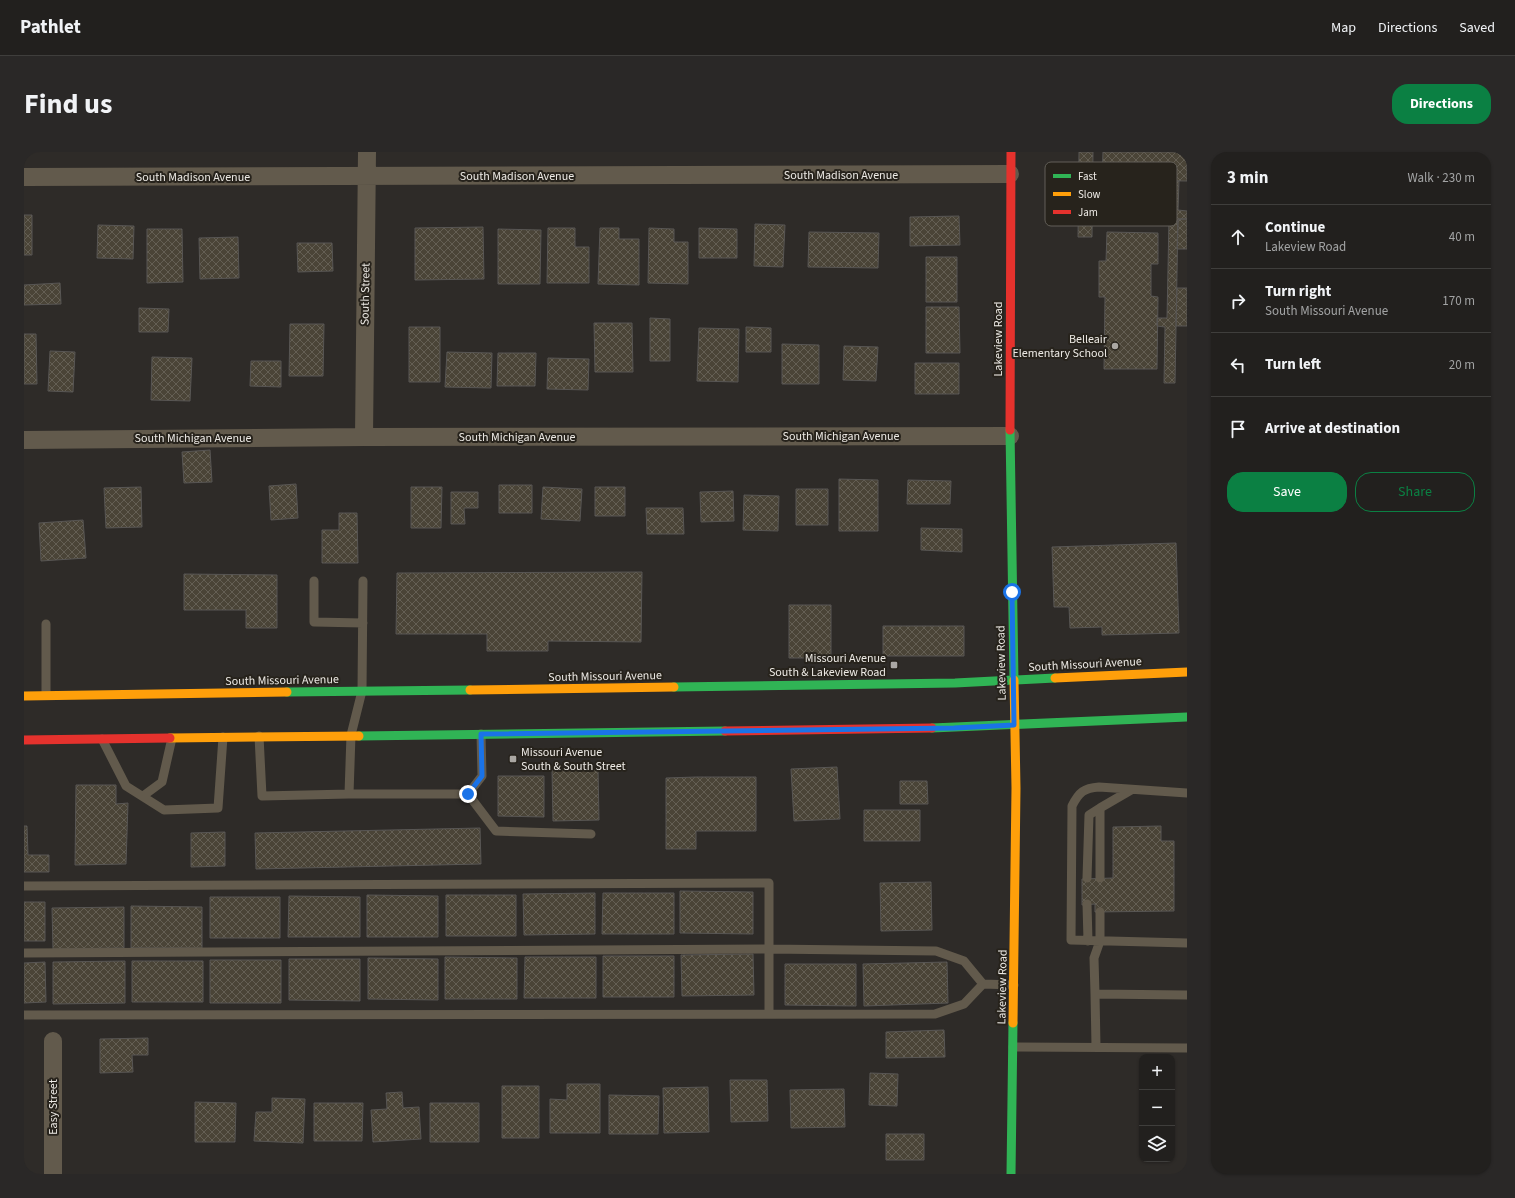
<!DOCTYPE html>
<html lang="en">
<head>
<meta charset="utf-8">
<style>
	body { margin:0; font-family:"Source Sans 3",sans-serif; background:#2a2827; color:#f1f3f6 }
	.controls { position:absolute; right:12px; bottom:12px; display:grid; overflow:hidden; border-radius:8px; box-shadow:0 1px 3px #0004 }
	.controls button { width:36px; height:36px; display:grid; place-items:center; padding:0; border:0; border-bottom:1px solid #3f3e3c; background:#22201e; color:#f1f3f6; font:20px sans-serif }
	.stop { position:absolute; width:12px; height:12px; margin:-9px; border:3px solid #1a73e8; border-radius:50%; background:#fff }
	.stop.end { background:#1a73e8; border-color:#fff; box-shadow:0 1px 4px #0008 }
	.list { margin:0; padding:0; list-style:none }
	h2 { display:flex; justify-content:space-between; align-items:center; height:52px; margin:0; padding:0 16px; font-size:17px }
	h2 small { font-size:13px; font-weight:400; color:#a2a3a4 }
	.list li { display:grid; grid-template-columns:26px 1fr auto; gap:12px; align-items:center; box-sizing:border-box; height:64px; padding:0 16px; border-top:1px solid #3f3e3c }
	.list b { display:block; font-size:15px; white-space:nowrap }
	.list p { margin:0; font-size:13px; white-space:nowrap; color:#a2a3a4 }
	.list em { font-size:13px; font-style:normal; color:#a2a3a4 }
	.actions { display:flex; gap:8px; padding:12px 16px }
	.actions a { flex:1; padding:9px 0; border:1px solid #0b8043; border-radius:16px; text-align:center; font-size:14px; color:#0b8043 }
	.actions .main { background:#0b8043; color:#fff }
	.icon { flex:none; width:22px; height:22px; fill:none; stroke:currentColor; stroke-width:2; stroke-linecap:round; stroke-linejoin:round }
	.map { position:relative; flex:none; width:1163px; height:1022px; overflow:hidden; border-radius:16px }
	header { display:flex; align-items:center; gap:24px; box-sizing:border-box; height:56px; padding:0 20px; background:#22201e; border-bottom:1px solid #3f3e3c }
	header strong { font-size:19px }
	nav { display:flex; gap:22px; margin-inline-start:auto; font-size:14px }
	.intro { display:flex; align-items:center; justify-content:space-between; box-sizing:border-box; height:96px; padding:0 24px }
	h1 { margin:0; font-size:28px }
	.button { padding:10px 18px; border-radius:16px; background:#0b8043; color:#fff; font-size:14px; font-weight:700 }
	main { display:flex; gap:24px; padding:0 24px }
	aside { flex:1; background:#22201e; border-radius:16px; box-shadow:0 1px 3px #0004 }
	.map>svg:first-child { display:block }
	.building { fill:url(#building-cross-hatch); stroke:#585654 }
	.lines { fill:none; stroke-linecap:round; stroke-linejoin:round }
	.lane { stroke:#625a4c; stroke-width:9 }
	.street { stroke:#625a4c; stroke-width:18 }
	.fast { stroke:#30b455; stroke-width:9 }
	.slow { stroke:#ff9f0a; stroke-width:9 }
	.jam { stroke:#e5322d; stroke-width:9 }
	.route { stroke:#1a73e8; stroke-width:5 }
	.poi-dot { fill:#aaa7a3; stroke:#27231c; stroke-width:1.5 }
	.labels { text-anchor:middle; stroke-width:4; stroke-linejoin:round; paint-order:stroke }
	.street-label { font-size:12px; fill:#edeae5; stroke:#27231c }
	.poi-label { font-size:12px; fill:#edeae5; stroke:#27231c; text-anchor:end }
	.key { fill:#27231c; stroke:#625f58; stroke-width:1 }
	.key-label { font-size:11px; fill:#edeae5 }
</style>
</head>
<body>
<header>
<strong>Pathlet</strong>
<nav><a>Map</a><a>Directions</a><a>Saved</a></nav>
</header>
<div class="intro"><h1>Find us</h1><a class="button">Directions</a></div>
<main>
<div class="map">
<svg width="1163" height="1022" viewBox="0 0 1163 1022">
	<defs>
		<pattern id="building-cross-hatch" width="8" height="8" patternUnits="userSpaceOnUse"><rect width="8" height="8" fill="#4a4437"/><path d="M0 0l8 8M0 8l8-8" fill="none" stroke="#645f54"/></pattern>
	</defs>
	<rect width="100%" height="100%" fill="#2e2b28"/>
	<path class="building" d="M1055,0H1069L1068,85H1054Z
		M1079,0H1163V29L1078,28Z
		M1144,29H1155L1154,58L1163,59V67H1154L1151,231H1140L1141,175L1133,174V166H1143L1145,67L1068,66V58L1144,59Z
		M0,63H8V103H0Z
		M935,64L936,93L886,94V65Z
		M1154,67H1163V97H1153Z
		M731,72L761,73L759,115L730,114Z
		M74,73L110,74L109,107L73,106Z
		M459,75L460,127L391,128V76Z
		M524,76H551V95H565V131H523Z
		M576,76H595V87H615V133L574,132Z
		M625,76L650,77V90H664V132L624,131Z
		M675,76L713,77V106H675Z
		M123,77H158L159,130L123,131Z
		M474,77L517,78L516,132H474Z
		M785,80L855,81L854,116L784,115Z
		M1083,80L1134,81V112H1127V144L1134,145L1133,217H1080L1081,145H1075V109H1082Z
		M214,85L215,126L176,127L175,86Z
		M273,91H308L309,119L274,120Z
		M902,105H933V150H902Z
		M36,131L37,152L0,153V133Z
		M1153,136H1163V174H1152Z
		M902,155H935L936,201H902Z
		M115,156L145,157L144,180H115Z
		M626,166L646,167V209H626Z
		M570,171H608L609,220H571Z
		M266,172H300L299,224H265Z
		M385,175H416V230H385Z
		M722,175L747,176V200H722Z
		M675,176L715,177L714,230L673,229Z
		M0,182H12L13,232H0Z
		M758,192L795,193V232H758Z
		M820,194L854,195L852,229L819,228Z
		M26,199L51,200L49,240L24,239Z
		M423,200L468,201L467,236L421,235Z
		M474,201H512L511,234H473Z
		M128,205L168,206L166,249L127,248Z
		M524,206L565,207L564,238L523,237Z
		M227,209H257V235L226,234Z
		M891,211H935V242H891Z
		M186,298L188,330L160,331L158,300Z
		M815,327L854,328V379H815Z
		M884,328L927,329L926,352H883Z
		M272,332L274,366L247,368L245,334Z
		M475,333H508V361H475Z
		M117,335L118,375L82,376L80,336Z
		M387,335H418L417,376H387Z
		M519,335L558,337L556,369L517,367Z
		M571,335H601V364H571Z
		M772,337H804V373H772Z
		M709,339L710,369L677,370L676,340Z
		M427,340H454V356H440L441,372H427Z
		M720,343L755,344L754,379L719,378Z
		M622,356H659L660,382H623Z
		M315,361H333L334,411H298V378H315Z
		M59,368L62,406L17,409L15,371Z
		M897,376L938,377V400L897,398Z
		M1152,391L1155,481L1078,483V475L1046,476L1045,455H1030L1028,395Z
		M618,420L617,490L524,489V499H463V482H372L373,421Z
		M160,422L253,423V476H222V458H160Z
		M765,453H807V506H765Z
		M859,474H940V504H859Z
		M813,615L816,667L770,669L767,617Z
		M574,617L575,668L529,669L528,618Z
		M474,624H520V665L474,664Z
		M672,625H732V679H672V697H642V626Z
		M876,629H903L904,652H876Z
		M52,633H92V652L104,651L102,712L51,713Z
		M840,658H896V689H840Z
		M0,674H3L4,703H25V720H0Z
		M1137,674V689H1150V759L1071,760V752L1058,753V727L1089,726V675Z
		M456,676L457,712L232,717L231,681Z
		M201,680V714L167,715V681Z
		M907,730L908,778L857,779L856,731Z
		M656,739L729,740V782L656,781Z
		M571,741V782L500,783L499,742Z
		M579,741H650V782H578Z
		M343,743L414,744V785H343Z
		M422,743H492V784H422Z
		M265,744L336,745V785H264Z
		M186,745H256V786H186Z
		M0,750H21V789H0Z
		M107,754L178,755V796H107Z
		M100,755V796L29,797L28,756Z
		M729,802L730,843L658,844L657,803Z
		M579,804H650V845H579Z
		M421,805L493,806V847H421Z
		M501,805H572V846H500Z
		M344,806L414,807V848L344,847Z
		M265,807H336V849L265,848Z
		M186,808H257V851H186Z
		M101,809V851L29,852V810Z
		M108,809H179V850H108Z
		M21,810L22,850L0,851V811Z
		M923,810L924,851L840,854L839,812Z
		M761,812H832V854L761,853Z
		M920,878L921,905L862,906V880Z
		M124,886V903H108L109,920L76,921V887Z
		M846,921L874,922L873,954L845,953Z
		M706,928H743L744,969L707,970Z
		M543,932H576V981H526V947L543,948Z
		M478,934H515V986H478Z
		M684,935L685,980L640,981L639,936Z
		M820,937L821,975L767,976L766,938Z
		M378,940L379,956L395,955L397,987L349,990L347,958L363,957L362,941Z
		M585,943L635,944L634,982H585Z
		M248,946L281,947L279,991L230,989L232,960H248Z
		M171,950L212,951L211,990H171Z
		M290,951H339L338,989H290Z
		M406,951H455V990H406Z
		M862,982H900V1008H862Z"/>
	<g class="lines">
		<path class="lane" d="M290,429V470L339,471
			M339,429L338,539L327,583L325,642H444L472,679L567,682
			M22,472V543
			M235,584L238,644L325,642
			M78,587L102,634L140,658L194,656L199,585
			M1163,641L1075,635C1060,636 1055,640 1048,654L1047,788L1163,791
			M444,642L458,624L457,582
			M119,644L138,630L148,586
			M1063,726L1065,663L1076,656
			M1076,726V656L1107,638
			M0,734L745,731V861
			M1063,752L1064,789
			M0,801L745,797L912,799L940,809L959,832L990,833
			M1071,842L1070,806L1076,789V760
			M0,863L911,862L940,852L959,832
			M1072,894L1071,842L1163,843
			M989,895L1163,896"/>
		<path class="street" d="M0,25L986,22
			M340,285L343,0
			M0,288L340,285L986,284
			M29,889V1022"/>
		<path class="fast" d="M986,278L990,528
			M650,535L931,531L1031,526
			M263,540L446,538
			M908,576L1163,565
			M335,584L701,579
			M987,1022L989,871"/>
		<path class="slow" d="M1031,526L1163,520
			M446,538L650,535
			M0,544L263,540
			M146,586L335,584
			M989,871L992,636L990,528"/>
		<path class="jam" d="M986,278L987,0
			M701,579L908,576
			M0,588L146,586"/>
	</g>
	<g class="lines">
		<path class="route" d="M444,642L458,624L457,582L930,576L990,573L988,440"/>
	</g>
	<g class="poi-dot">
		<circle cx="1091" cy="194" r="4"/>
		<rect x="866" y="509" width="8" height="8" rx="2"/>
		<rect x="485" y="603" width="8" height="8" rx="2"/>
	</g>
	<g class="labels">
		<g class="street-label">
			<text x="817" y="27">South Madison Avenue</text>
			<text x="493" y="28">South Madison Avenue</text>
			<text x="169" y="29">South Madison Avenue</text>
			<text transform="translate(341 142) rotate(-89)" y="4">South Street</text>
			<text transform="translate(974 187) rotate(-90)" y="4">Lakeview Road</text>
			<text x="817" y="288">South Michigan Avenue</text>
			<text x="493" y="289">South Michigan Avenue</text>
			<text x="169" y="290">South Michigan Avenue</text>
			<text transform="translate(977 511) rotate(-91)" y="4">Lakeview Road</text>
			<text transform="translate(1061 512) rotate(-3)" y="4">South Missouri Avenue</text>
			<text transform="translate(581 524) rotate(-1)" y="4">South Missouri Avenue</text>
			<text transform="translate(258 528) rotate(-1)" y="4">South Missouri Avenue</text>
			<text transform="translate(978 835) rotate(-89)" y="4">Lakeview Road</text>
			<text transform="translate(29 955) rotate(-90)" y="4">Easy Street</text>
		</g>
		<g class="poi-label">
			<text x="1083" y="191">Belleair<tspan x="1083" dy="14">Elementary School</tspan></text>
			<text x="862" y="510">Missouri Avenue<tspan x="862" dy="14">South &amp; Lakeview Road</tspan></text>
			<text x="497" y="604" text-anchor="start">Missouri Avenue<tspan x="497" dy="14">South &amp; South Street</tspan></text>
		</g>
	</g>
	<rect x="1021" y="10" width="132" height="64" rx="6" class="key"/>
	<rect x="1029" y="22" width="18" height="4" fill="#30b455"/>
	<rect x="1029" y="40" width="18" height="4" fill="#ff9f0a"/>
	<rect x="1029" y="58" width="18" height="4" fill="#e5322d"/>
	<g class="key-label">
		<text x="1054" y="28">Fast</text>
		<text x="1054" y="46">Slow</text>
		<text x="1054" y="64">Jam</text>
	</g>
</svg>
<div class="controls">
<button>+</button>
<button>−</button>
<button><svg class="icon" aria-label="layers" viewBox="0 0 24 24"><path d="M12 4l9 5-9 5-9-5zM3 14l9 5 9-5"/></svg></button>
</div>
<div class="stop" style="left:988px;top:440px"></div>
<div class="stop end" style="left:444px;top:642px"></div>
</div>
<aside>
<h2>3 min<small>Walk · 230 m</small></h2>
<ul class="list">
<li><svg class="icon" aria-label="ahead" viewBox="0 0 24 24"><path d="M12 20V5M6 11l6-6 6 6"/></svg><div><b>Continue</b><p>Lakeview Road</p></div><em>40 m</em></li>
<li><svg class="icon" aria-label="right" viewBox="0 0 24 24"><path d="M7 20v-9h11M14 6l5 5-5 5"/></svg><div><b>Turn right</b><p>South Missouri Avenue</p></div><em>170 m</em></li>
<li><svg class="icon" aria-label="left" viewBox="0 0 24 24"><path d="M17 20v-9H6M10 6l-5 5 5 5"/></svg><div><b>Turn left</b></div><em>20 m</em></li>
<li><svg class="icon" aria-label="arrive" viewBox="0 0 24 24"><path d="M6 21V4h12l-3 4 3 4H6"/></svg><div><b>Arrive at destination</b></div></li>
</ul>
<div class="actions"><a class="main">Save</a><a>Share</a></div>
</aside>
</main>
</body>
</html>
